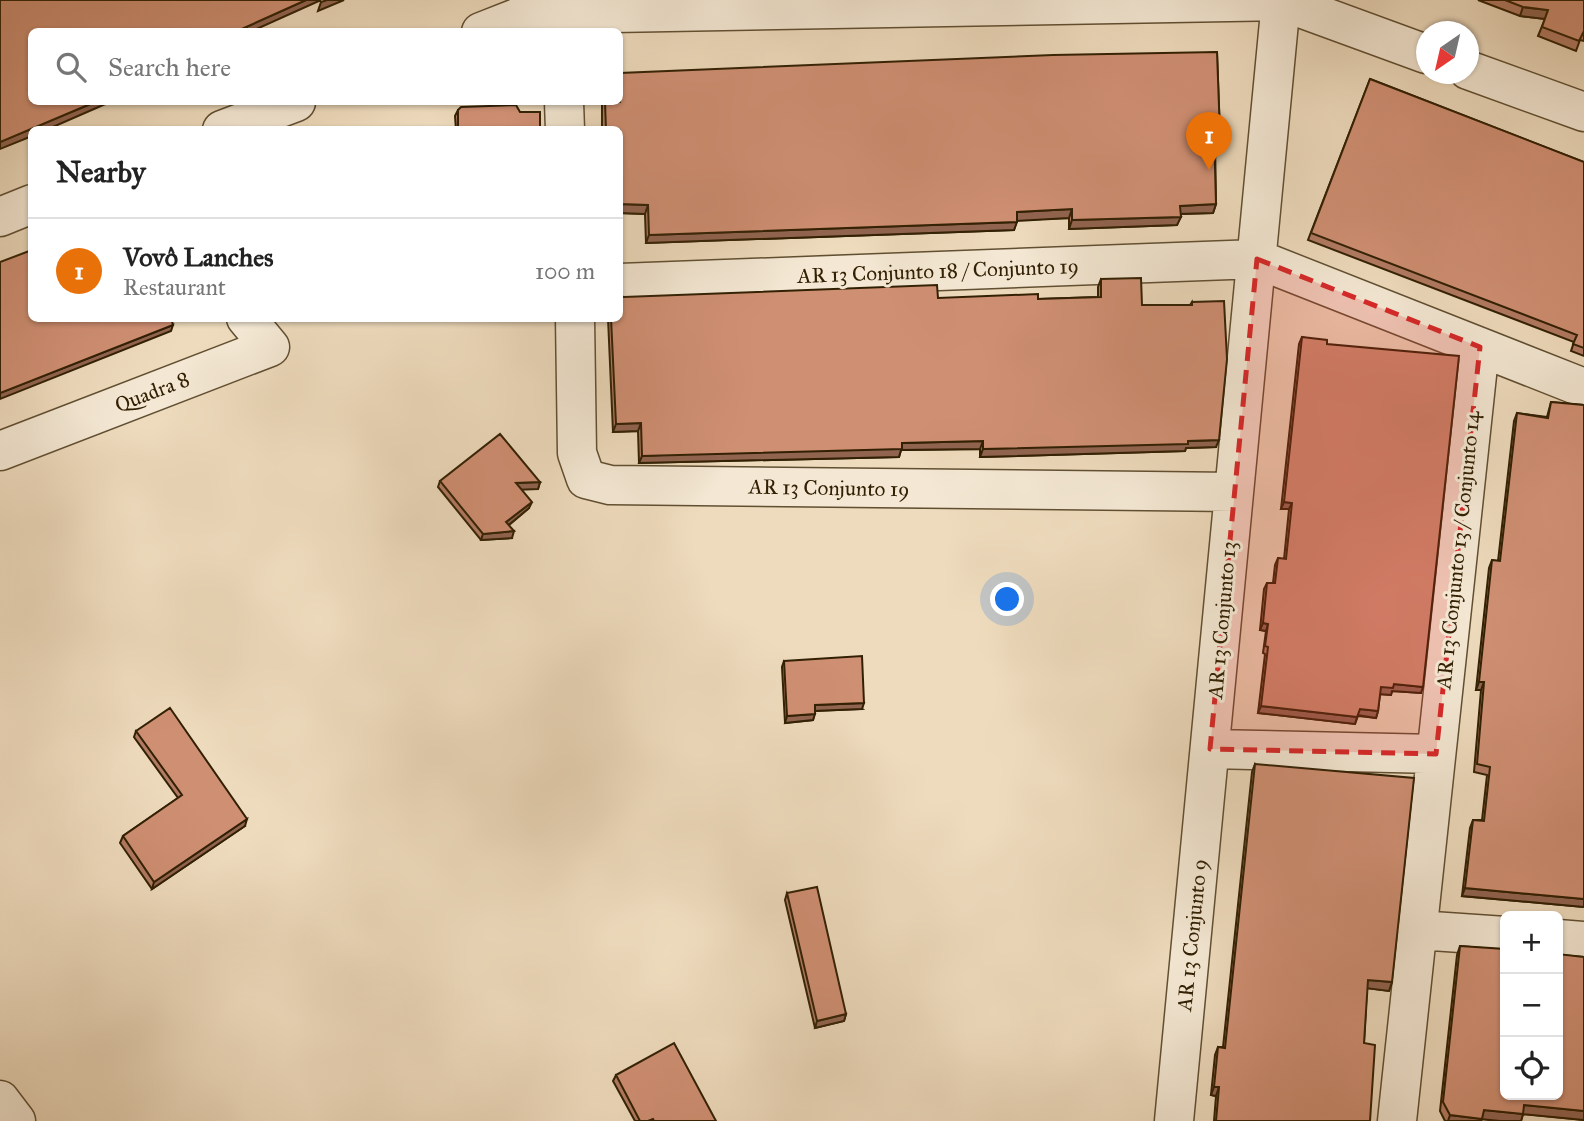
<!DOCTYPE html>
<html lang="en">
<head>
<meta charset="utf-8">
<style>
	body { margin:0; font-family:"IM FELL Great Primer",serif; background:#f2f2f2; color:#222 }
	.controls { position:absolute; right:21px; bottom:21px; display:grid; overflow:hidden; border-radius:10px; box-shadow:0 2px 5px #0004 }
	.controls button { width:63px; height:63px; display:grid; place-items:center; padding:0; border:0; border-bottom:2px solid #e0e0e0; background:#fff; color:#222; font:35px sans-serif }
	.compass { position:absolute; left:1416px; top:21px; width:63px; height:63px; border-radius:50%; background:#fff; box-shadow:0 2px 5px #0004; rotate:214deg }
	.you { position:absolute; left:1008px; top:600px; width:24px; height:24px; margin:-18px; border:5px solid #fff; border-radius:50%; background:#1a73e8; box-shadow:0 0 0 10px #1a73e833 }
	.badge { display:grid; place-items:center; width:46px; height:46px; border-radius:50%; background:#8f2418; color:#fff; font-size:23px; font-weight:700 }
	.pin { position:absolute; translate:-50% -58px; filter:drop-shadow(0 2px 4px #0008) }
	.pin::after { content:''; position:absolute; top:37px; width:24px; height:21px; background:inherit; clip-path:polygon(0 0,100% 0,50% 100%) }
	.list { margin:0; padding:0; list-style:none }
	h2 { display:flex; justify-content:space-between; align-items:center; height:91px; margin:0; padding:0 28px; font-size:30px }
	h2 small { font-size:23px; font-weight:400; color:#767676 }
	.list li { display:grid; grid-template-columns:46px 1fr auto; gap:21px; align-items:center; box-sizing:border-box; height:105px; padding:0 28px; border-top:2px solid #e0e0e0 }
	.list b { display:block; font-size:26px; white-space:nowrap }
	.list p { margin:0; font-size:23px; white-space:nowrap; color:#767676 }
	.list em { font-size:23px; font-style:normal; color:#767676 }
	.icon { flex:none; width:38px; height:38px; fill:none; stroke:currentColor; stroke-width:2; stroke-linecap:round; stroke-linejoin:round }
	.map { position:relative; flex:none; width:1584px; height:1121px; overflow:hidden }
	.search { position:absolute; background:#fff; box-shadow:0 2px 5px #0004; left:28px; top:28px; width:595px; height:77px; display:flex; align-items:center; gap:18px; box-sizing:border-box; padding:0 24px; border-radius:10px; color:#767676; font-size:26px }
	.panel { position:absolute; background:#fff; box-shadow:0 2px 5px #0004; left:28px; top:126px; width:595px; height:196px; border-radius:10px }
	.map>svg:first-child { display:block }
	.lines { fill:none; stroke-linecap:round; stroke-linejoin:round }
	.minor-casing { stroke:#614f32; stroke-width:41 }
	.minor { stroke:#f4e8d4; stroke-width:38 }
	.wall { fill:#b27b63; stroke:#322004; stroke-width:2 }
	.shaded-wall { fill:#916450; stroke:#322004; stroke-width:2 }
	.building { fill:#cf8f73; stroke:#322004; stroke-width:2 }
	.marked { fill:#d62828; fill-opacity:0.2; stroke:#d62828; stroke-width:5; stroke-dasharray:14 9; stroke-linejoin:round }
	.labels { text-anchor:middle; stroke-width:6; stroke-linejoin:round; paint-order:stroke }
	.street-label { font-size:21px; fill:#322004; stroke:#f4e8d4 }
</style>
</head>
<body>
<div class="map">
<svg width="1584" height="1121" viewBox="0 0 1584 1121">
	<rect width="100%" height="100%" fill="#eedbbd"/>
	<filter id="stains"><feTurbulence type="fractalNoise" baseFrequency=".00286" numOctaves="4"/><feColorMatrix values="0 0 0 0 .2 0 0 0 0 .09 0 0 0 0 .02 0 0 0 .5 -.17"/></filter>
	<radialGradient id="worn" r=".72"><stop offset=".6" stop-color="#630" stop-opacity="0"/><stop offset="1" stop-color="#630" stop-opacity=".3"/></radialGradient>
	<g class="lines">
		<g class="minor-casing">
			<path id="minor" d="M481,32L519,17L559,14L1281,1L1426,54
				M1468,70L1584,112
				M564,102L565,130
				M222,130L296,102
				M0,217L32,204
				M620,283L1257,259L1584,388
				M575,318L577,453L586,479L610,485L1234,492
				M0,451L270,347L246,318
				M1210,749L1436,754
				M1417,930L1505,936
				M1558,939L1584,941
				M0,1100L16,1121
				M1174,1121L1281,1
				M1397,1121L1480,347"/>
		</g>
		<use href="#minor" class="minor"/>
	</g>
	<path class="wall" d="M1478,0H1584V41L1580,40L1576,51L1538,36L1545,19L1520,16Z
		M1217,52L1220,134L1217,142L1215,141L1216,204L1213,213L1181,214L1177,225L1069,229V218L1017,220L1014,230L646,243L645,214L620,213V130H602V102H620Z
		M1370,79L1584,162V356L1571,351L1574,342L1308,240Z
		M458,110L520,112L540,130H456L455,116Z
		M1101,279L1142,305H1190L1192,302L1216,447L1186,448L1185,451L980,457V449L901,450L899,457L639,463L638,431L613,432L608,318H620L624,297L1038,299L1098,297V287Z
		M1302,337L1327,344L1421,693L1392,691L1391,695L1380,694L1378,711L1376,718L1358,716L1355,724L1258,713L1265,654L1263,653L1266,631L1260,630L1264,589L1267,583H1273L1275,565L1278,558L1284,559L1289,509H1281L1299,344Z
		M1551,402L1584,405V907L1462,896L1470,828L1473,820H1482L1487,775L1474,772L1481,690H1476L1489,568L1492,560L1498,561L1514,421L1517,413L1547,417Z
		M440,481L540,482L538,489H521L529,508L509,525L512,538L481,540L438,487Z
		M784,661L862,709L815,711L813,720L785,723L782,667Z
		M136,731L245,826L152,889L120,843L123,836L178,798L134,737Z
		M1255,764L1392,982L1389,991L1367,988L1364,1043L1370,1121H1214L1216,1096L1211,1095L1215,1055L1218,1047H1223L1252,772Z
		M787,893L846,1014L844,1021L815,1028L785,900Z
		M1460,946L1584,957V1120L1523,1114L1521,1121H1500L1482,1119L1481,1121H1445L1440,1111L1457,955Z
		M616,1075L716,1121H635L613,1081Z"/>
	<path class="shaded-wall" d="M306,0H321L250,32H235Z
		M327,0H344L318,11L321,2Z
		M1523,7L1548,10L1545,19L1520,16Z
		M95,102H110L46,130H32V136L0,149V142Z
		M620,204L648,205L645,214L620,213Z
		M1216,204L1213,213L1177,214L1180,206Z
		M1072,209L1069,218L1014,221L1017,212Z
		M1181,217L1177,225L1069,229L1072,220Z
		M1017,222L1014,230L646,243L649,235Z
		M173,325L171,331L0,399V393Z
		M641,423L638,431L613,432L616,424Z
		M1219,440L1216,447L1186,448L1185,451L980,457L983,449Z
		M983,441L980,449L901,450L899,457L639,463L642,456L902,443Z
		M540,482L538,489L514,490L516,483Z
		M532,502L529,508L504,529L506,522Z
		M1284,502L1292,503L1289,509H1281Z
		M514,531L512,538L481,540L483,534Z
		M1263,623L1268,624L1266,631L1260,630Z
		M1479,682H1484L1481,690H1476Z
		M1394,684L1423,687L1421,693L1392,691L1391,695L1378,694L1381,687Z
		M864,703L862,709L813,711L815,705Z
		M1261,706L1357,717L1355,724L1258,713Z
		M1360,709L1378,711L1376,718L1357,715Z
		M815,714L813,720L785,723L787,716Z
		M247,819L245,826L152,889L154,882Z
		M1465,888L1584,899V907L1462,896Z
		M1368,980L1392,982L1389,991L1365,988Z
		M846,1014L844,1021L815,1028L817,1021Z
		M1214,1087H1219L1216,1096L1211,1095Z
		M1524,1105L1584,1111V1120L1521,1114Z
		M1484,1110L1523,1114L1521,1121H1500L1480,1119Z
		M1450,1115L1482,1119L1481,1121H1448Z"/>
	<path class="building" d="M0,0H306L235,32H32V102H95L0,142Z
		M1505,0H1584V31L1579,41L1542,27L1548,10L1523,7Z
		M1217,52L1220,134L1214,130L1216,204L1180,206L1181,217L1072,220V209L1017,212V222L649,235L648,205L620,204V130H606L605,102H620V73L1053,55Z
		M1370,79L1584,162V348L1573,344L1577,335L1311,233Z
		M516,105L520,112H540V130H458V110L461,107Z
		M32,250V318H171L173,325L0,393V262Z
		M1141,278L1142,305H1192V302L1224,301L1227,359L1219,440L1188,441V444L983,449V441L902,443V449L642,456L641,423L616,424L611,318H620V296L624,297L937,285L938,298L1038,294V299L1101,297V279Z
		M1302,337L1327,340V344L1459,356L1423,687L1394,684L1393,688L1381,687L1378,711L1360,709L1357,717L1261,706L1268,647L1265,646L1268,624L1263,623L1267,583H1275L1278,558L1286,559L1292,503L1284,502Z
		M1551,402L1584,405V899L1465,888L1473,820L1484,821L1490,767L1477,764L1484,682H1479L1492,560L1500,561L1517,413L1548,418Z
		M500,434L540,482L516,483L532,502L506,522L514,531L483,534L440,481Z
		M862,656L864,703L815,705V714L787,716L784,661Z
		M170,708L247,819L154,882L123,836L182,795L136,731Z
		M1255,764L1414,778L1392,982L1368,980L1364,1043L1375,1045L1370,1121H1216L1219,1087H1214L1218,1047L1225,1048Z
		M817,887L846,1014L817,1021L787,893Z
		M1460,946L1505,949V1095H1558V954L1584,957V1111L1524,1105L1523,1114L1484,1110L1482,1119L1450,1115L1443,1102Z
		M674,1043L716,1121H654L653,1119L648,1121H640L616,1075Z"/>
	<path class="marked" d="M1257,259L1480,347L1436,754L1210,749Z"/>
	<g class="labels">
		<g class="street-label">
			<text transform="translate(938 271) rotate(-2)" y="7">AR 13 Conjunto 18 / Conjunto 19</text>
			<text transform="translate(152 392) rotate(-21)" y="7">Quadra 8</text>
			<text transform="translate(829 488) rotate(1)" y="7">AR 13 Conjunto 19</text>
			<text transform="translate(1458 550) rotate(-84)" y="7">AR 13 Conjunto 13 / Conjunto 14</text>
			<text transform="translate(1222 620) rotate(-85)" y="7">AR 13 Conjunto 13</text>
			<text transform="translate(1192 935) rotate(-84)" y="7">AR 13 Conjunto 9</text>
		</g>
	</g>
	<rect width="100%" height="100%" filter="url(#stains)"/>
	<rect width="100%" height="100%" fill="url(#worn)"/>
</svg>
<div class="controls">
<button>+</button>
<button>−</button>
<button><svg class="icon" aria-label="locate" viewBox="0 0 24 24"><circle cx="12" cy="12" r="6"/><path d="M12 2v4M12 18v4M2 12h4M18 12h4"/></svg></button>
</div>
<svg class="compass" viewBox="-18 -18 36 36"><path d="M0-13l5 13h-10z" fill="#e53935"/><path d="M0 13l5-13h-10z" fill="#767676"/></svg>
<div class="you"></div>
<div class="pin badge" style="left:1209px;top:170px;background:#e8710a">1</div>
<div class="search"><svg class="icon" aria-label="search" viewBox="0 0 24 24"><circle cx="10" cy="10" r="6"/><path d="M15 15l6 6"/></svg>Search here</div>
<section class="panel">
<h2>Nearby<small></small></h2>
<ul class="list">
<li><span class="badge" style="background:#e8710a">1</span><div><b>Vovô Lanches</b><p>Restaurant</p></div><em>100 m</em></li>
</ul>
</section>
</div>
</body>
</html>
